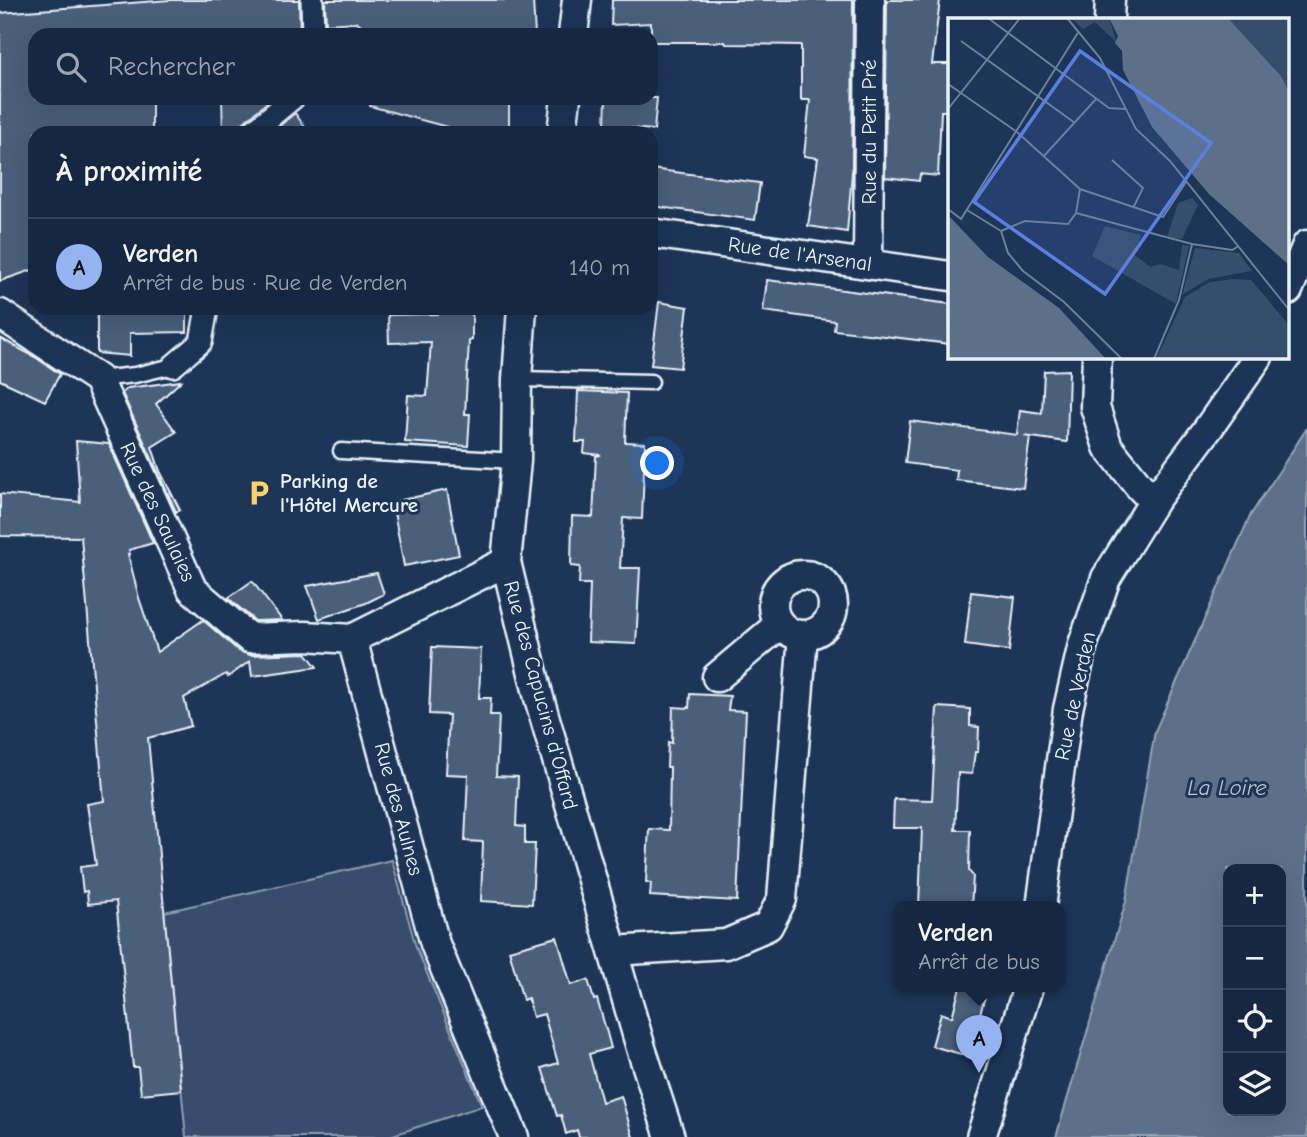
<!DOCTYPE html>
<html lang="fr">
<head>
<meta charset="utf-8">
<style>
	body { margin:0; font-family:"Comic Neue",sans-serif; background:#23344c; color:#f1f3f6 }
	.controls { position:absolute; right:21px; bottom:21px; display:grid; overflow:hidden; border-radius:14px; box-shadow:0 7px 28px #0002 }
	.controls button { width:63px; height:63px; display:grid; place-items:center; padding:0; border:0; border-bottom:2px solid #35445a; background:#162841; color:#f1f3f6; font:35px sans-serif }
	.you { position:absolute; left:658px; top:464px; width:24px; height:24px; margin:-18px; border:5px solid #fff; border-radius:50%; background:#1a73e8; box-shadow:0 0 0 10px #1a73e833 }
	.badge { display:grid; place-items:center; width:46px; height:46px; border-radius:50%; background:#95b2f1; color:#111; font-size:23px; font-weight:700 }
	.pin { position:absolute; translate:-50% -58px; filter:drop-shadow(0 2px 4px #0008) }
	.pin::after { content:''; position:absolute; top:37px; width:24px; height:21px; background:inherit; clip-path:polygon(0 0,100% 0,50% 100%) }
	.popup { position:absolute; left:893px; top:901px; width:172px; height:91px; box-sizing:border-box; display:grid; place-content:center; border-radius:14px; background:#162841; filter:drop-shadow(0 2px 5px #0005); font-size:23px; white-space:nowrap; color:#9ea6b1 }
	.popup b { font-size:26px; color:#f1f3f6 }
	.popup::after { content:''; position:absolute; left:50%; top:100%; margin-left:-14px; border:14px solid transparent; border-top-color:#162841 }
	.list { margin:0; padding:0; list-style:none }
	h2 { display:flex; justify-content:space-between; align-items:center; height:91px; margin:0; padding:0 28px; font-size:30px }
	h2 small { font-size:23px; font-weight:400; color:#9ea6b1 }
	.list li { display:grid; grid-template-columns:46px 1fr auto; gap:21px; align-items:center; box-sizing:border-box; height:98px; padding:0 28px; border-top:2px solid #35445a }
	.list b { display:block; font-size:26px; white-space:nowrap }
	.list p { margin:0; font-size:23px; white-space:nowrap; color:#9ea6b1 }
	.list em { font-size:23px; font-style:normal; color:#9ea6b1 }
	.icon { flex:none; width:38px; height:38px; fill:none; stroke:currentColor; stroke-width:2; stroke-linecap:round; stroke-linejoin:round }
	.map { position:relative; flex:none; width:1307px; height:1137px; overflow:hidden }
	.search { position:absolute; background:#162841; box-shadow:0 7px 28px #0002; left:28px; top:28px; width:630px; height:77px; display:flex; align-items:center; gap:18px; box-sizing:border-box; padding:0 24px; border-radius:21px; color:#9ea6b1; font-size:26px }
	.panel { position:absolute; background:#162841; box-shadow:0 7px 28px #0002; left:28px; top:126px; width:630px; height:189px; border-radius:21px }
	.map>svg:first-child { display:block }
	.green { fill:#374d6c; stroke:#909fb2; stroke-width:2 }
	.water { fill:#5d7089; stroke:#95a4b5; stroke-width:2; fill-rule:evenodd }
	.building { fill:#495e7a; stroke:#e8f1f8; stroke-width:2 }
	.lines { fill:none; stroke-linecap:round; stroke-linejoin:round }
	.service-casing { stroke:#e8f1f8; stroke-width:19 }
	.pedestrian-casing { stroke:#e8f1f8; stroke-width:26 }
	.minor-casing { stroke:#e8f1f8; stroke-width:33 }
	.service { stroke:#1d3557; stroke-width:14 }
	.pedestrian { stroke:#1d3557; stroke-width:21 }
	.minor { stroke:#1d3557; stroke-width:28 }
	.labels { text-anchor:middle; stroke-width:6; stroke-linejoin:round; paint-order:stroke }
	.street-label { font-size:21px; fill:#e8f1f8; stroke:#1d3557 }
	.poi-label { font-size:21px; font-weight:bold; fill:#e8f1f8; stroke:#1d3557; text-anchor:start }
	.water-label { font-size:23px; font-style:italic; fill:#b7c4d1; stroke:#1d3557 }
	.inset-road { fill:none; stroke:#6e8097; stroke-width:2 }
	.view { fill:#5a7fe2; fill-opacity:0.15; stroke:#5a7fe2; stroke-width:3.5 }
	.inset-edge { fill:none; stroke:#e8f1f8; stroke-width:3.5 }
</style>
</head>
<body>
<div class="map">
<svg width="1307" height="1137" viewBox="0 0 1307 1137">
	<rect width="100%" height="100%" fill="#1d3557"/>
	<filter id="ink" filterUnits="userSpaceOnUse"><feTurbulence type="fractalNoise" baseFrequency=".0143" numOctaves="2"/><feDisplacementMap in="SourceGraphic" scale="14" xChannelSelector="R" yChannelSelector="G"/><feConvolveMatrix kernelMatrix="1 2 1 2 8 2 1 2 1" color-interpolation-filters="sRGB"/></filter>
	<g filter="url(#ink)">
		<path class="green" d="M392,860L416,947L482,1106L387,1137H186L164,912Z"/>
		<path class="water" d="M1307,428V1137H1056L1126,901L1155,731L1250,516ZM1228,869H1281V1111H1228Z"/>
		<path class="building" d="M170,0H299L300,35H35V98H152V133H35V269L0,281V13Z
			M325,0H533L535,35H376L357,22L326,24Z
			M612,0H853L852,173L847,232L808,226L818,158L804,156L810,100H801V45L726,44L725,42H651V23L611,25Z
			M887,0H940L932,64H950V111H941L938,176L920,174L919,181L885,177Z
			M222,98H272L243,123L239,128L238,133H223Z
			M371,98H509V133H469L370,106Z
			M606,98H657L654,130L605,126Z
			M295,113L309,133H271Z
			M651,169L760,183L755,220L651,206Z
			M767,280L950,304V344L834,330L835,321L763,311Z
			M659,302L688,307L680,368L651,365Z
			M97,308H187V332L130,333V356L97,353Z
			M438,308H472V340L469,341L465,414H470L468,446L405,442L408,395L427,396L431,342L389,343L388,315L438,314Z
			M0,338L35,357L60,374L45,401L0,380Z
			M1069,370L1067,442L1024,436L1030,437L1023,488L956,480L957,470L905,463L910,421L1017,435L1020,410L1042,413L1044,371Z
			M181,381L156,404L176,432L152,447L160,471L180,510L176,512L122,393L128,388Z
			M578,391L627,393L625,442L645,443L642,519L623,518L620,568H640L636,644L588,642L590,584H579L580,567L571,566L572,516L593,517L596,456L601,455L584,453L585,442H576Z
			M76,441L109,444L153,543L129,550L130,554H128L139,598L157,652L203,620L239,651L250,655L306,653L317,667L252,676L250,661L228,677L226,674L184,698L191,726L148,738L181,1090L141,1094L138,1067H133L116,901L88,904L87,891L83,892L80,867L96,865L87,804L104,801L81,537L0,536V494L80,502Z
			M447,490L459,555L404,566L394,512L399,511L397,501Z
			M377,573L384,594L366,603L319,619L307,586Z
			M252,581L265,598L282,620L255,621L228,598Z
			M971,592L1015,597L1009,651L965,645Z
			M432,647L481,649L479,698H491L490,715H499L496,776L518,777L516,826L525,827V844H535L532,904L481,901L483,842L465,841L468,775L446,774L449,715L429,714Z
			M690,694L730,696L728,710L746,711L737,901L650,896L651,883L646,882L649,829L669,830L670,767H667L668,742L672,743L673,707L689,708Z
			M937,707L970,709V726L979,727L978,752H975L972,774L958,773L955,830H970L969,871L973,876L971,907H919L922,828H893L894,799L932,800Z
			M557,937L571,985L588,980L594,1000L597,999L607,1033L611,1048L589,1054L602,1102L621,1096L633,1137H579L577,1130L566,1134L561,1115L557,1116L542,1068L558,1063L544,1014L533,1017L528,998L523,1000L509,950Z
			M960,987H966L986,993L968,1056L932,1046L941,1013L952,1017Z"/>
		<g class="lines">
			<g class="service-casing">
				<path id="service" d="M98,379L135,375L173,366
					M517,379L651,382
					M341,451L516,461"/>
			</g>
			<g class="pedestrian-casing">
				<path id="pedestrian" d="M312,0L313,35
					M251,133L293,98
					M173,366L201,342L207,308"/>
			</g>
			<g class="minor-casing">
				<path id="minor" d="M1109,19L1110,0
					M573,35L577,0
					M562,133L566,98
					M651,233L950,276
					M868,264L870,0
					M1288,290L1307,245
					M522,308L517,379L516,461L506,562L539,698L641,1048L670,1137
					M0,314L98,379L192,589L249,638L305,636L352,639L506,562
					M1097,357L1095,407L1108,447L1140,487L1154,501
					M773 605a30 30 0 1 1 60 0a30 30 0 1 1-60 0Z
					M352,639L435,944L514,1137
					M717,677L780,624
					M1041,907L1068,709L1083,644L1106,578L1154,501L1207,430L1258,357
					M613,951L726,944L768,926L782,899L803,635
					M981,1137L1028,987"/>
			</g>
			<use href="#service" class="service"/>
			<use href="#pedestrian" class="pedestrian"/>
			<use href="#minor" class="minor"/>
		</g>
	</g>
	<defs>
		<g id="parking-bare" transform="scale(2.1)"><path d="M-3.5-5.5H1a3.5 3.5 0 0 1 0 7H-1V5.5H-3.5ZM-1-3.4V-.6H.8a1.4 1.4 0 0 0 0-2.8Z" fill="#ffd166" stroke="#1d3557" stroke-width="2.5" paint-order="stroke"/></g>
	</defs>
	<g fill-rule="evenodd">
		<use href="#parking-bare" x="259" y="493"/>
	</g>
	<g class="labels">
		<g class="street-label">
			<text transform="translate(869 132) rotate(-90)" y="7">Rue du Petit Pré</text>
			<text transform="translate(800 254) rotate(8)" y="7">Rue de l'Arsenal</text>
			<text transform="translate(158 512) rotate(65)" y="7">Rue des Saulaies</text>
			<text transform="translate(541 695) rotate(75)" y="7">Rue des Capucins d'Offard</text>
			<text transform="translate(1075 696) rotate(-78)" y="7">Rue de Verden</text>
			<text transform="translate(399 809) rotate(75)" y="7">Rue des Aulnes</text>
		</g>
		<g class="poi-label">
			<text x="280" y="488">Parking de<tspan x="280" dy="24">l'Hôtel Mercure</tspan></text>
		</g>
		<g class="water-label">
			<text x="1227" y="795">La Loire</text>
		</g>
	</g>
	<g transform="translate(948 18)">
		<rect width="341" height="341" fill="#1d3557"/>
		<path d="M123,0H161L169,25L147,4L135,11ZM280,0H341V76L333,58ZM244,180L250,187L234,221L219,219L230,185ZM157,208L193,217L187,237L202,249L212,246L231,252L234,227L241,228L228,286L144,238ZM247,230L291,235L304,253L260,261L234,277ZM286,261L303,262L341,307V341H208L237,279L262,264Z" fill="#374d6c"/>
		<path d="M161,0H280L333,58L342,76L341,247L261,176L204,109L175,52L174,33L167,25L170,18ZM0,197L40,239L111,290L158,341H0Z" fill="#5d7089"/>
		<path class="inset-road" d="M40,0L161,90L177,91M119,0L152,40L188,111L222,143L342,293M13,23L127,105M0,66L69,114L132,171L215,199L238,164M0,91L72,0M95,139L149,80M164,142L195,170L185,190M0,191L13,201L131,13M19,192L53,213M128,195L244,226L284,232L291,228M53,213L60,235L75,253L116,284L174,341M53,213L77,203L120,206L128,195L132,171M206,341L231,282L244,226"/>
		<path class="view" d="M132,33L263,125L157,276L26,184Z"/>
		<rect width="341" height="341" class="inset-edge"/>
	</g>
</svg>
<div class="controls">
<button>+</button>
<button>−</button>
<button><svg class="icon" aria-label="locate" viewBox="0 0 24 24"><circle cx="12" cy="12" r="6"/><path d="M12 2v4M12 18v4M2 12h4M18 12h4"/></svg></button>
<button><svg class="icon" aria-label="layers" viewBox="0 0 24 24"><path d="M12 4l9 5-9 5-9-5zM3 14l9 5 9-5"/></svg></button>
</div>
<div class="you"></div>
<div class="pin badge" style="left:979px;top:1073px">A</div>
<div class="popup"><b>Verden</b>Arrêt de bus</div>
<div class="search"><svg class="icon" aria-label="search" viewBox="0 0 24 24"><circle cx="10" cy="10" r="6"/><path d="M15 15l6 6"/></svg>Rechercher</div>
<section class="panel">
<h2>À proximité<small></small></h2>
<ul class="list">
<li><span class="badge">A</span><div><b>Verden</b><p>Arrêt de bus · Rue de Verden</p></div><em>140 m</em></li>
</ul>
</section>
</div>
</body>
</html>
